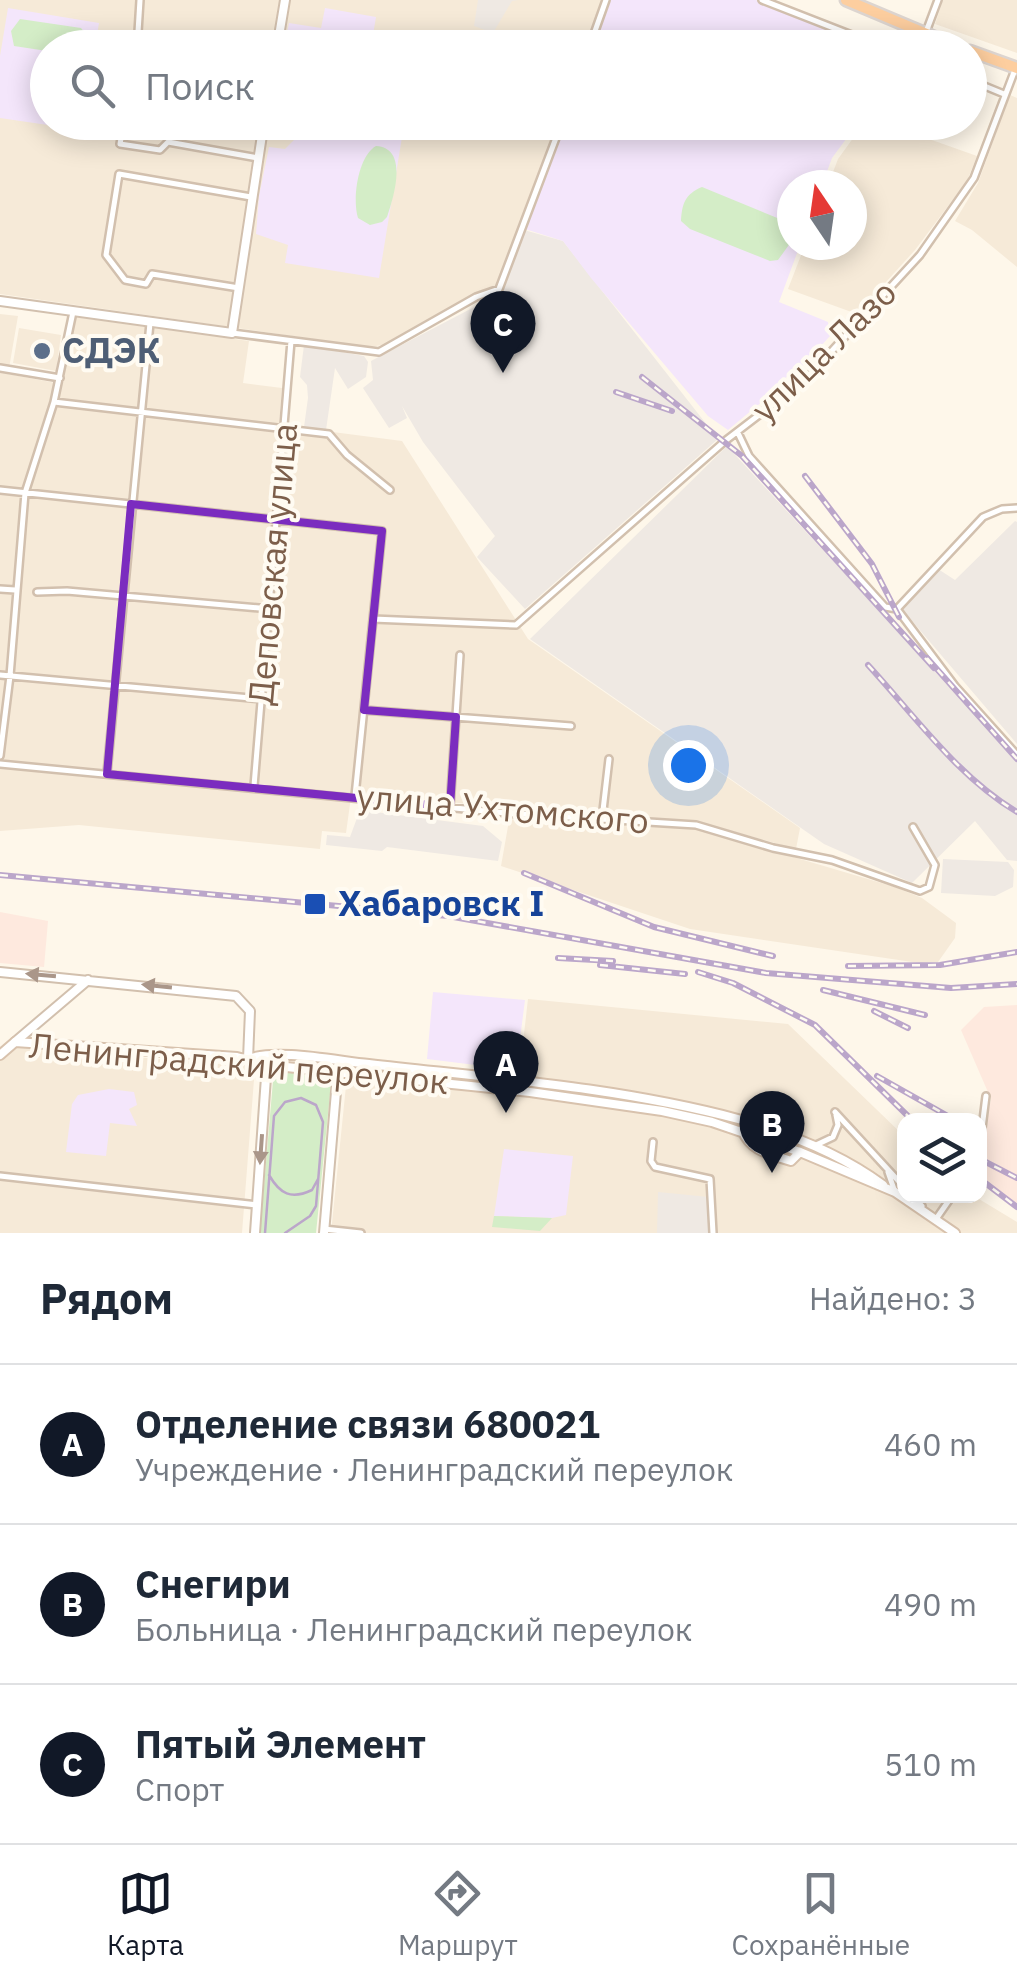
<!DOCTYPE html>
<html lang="ru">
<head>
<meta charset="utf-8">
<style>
	body { margin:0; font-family:"IBM Plex Sans",sans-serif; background:#f2f2f3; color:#1f2937 }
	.controls { position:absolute; right:30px; bottom:30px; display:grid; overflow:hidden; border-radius:20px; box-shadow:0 5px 25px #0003 }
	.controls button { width:90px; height:90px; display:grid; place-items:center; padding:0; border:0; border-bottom:2px solid #e0e1e3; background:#fff; color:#1f2937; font:50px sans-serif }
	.compass { position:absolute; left:777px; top:170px; width:90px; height:90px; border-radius:50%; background:#fff; box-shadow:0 5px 25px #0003; rotate:347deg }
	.you { position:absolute; left:688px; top:765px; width:35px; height:35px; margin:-25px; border:8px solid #fff; border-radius:50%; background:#1a73e8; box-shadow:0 0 0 15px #1a73e833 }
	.badge { display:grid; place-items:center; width:65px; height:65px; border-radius:50%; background:#111827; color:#fff; font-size:32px; font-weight:700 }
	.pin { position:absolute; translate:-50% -82px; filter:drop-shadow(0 2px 5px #0008) }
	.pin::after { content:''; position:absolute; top:52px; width:35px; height:30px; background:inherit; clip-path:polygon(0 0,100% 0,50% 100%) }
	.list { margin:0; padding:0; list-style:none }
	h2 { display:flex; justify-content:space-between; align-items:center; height:130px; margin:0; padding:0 40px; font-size:42px }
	h2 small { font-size:32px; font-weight:400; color:#747a83 }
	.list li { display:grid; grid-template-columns:65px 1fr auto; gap:30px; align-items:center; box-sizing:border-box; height:160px; padding:0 40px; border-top:2px solid #e0e1e3 }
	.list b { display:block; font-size:38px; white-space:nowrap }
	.list p { margin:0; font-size:32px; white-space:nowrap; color:#747a83 }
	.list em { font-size:32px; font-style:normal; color:#747a83 }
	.icon { flex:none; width:55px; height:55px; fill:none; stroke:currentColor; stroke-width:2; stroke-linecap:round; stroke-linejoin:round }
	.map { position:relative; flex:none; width:1017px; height:1233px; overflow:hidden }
	.search { position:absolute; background:#fff; box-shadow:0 5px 25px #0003; left:30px; right:30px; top:30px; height:110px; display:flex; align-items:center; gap:25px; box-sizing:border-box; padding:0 35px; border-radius:55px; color:#747a83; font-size:38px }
	.sheet { height:610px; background:#fff }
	nav { display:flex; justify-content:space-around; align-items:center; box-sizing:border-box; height:140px; border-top:2px solid #e0e1e3; background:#fff; font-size:28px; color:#747a83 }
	nav a { display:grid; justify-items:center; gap:5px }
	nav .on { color:#111827 }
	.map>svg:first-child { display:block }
	.residential { fill:#f6ead8 }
	.commercial { fill:#fee9de }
	.industrial { fill:#efe9e3 }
	.education { fill:#f4e6fb }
	.green { fill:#d4edc7 }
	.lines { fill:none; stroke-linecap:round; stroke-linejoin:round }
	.minor-casing { stroke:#d2c0ae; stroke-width:10 }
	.tertiary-casing { stroke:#d2c0ae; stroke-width:12 }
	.secondary-casing { stroke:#d8c2ad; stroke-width:12 }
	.trunk-casing { stroke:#ddd5d0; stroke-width:15 }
	.minor { stroke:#fff; stroke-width:5 }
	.tertiary { stroke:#fff; stroke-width:8 }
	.secondary { stroke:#fff; stroke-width:8 }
	.trunk { stroke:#fdce9f; stroke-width:10 }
	.tram { stroke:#bba6ca; stroke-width:2.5 }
	.rail-casing { stroke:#bba6ca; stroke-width:6 }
	.rail { stroke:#fffbf2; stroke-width:2.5; stroke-dasharray:8; stroke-linecap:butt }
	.oneway { fill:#aa9689 }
	.marked { fill:none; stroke:#7b2cbf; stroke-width:8; stroke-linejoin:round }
	.service-dot { fill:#5c6f8a; stroke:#fffbf2; stroke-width:4 }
	.transit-dot { fill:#1a4fb4; stroke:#fffbf2; stroke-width:4 }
	.labels { text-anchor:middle; stroke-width:8; stroke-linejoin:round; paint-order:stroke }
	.service-label { font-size:35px; font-weight:bold; fill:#4e5e75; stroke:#fffbf2; text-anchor:start }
	.street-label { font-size:35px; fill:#7c5e4a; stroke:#fffbf2 }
	.transit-label { font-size:35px; font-weight:bold; fill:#164399; stroke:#fffbf2; text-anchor:start }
</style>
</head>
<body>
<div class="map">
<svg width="1017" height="1233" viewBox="0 0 1017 1233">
	<rect width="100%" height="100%" fill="#fef7ea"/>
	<path class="residential" d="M0,0H604L586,47L48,48V122L558,123L497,286L383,345L368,347L0,294Z
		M943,0H1017V53L935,24Z
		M1010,95L1017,98V267L972,230L955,221L978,183Z
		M864,123H884L977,156L967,181L915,250L857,314L788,289L805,245H852V185H828L838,159Z
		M0,314L18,316L8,374L56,383L63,374L75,317L249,341L243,383L282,388L279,425L402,441L528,639L800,828L796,849L696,821L513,808L0,760Z
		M19,328L61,335L56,371L13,363Z
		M0,767L351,797L346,833L322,831L320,849L79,825L0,831Z
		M510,815L695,828L895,887L922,898L956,923L955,938L938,962L919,963L690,929L501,866Z
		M528,999L788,1024L904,1136V1196H974L1017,1222V1233H331L347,1076L517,1095Z
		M14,1047L255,1067L242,1233H0V1058Z"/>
	<path class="commercial" d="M0,912L48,921L44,967L0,963Z
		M1017,1005V1204L980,1184V1159L991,1099L961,1030L984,1007Z"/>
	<path class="industrial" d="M478,0H518L512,1L493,33L474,26Z
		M524,230L563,241L718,439L525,609L477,557L495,536L423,442L402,406L407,418L389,428L363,388L373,380L371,361L501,293Z
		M304,345L364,356L368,362L366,377L348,389L335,368L326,430L304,427L308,398L307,385L300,377Z
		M727,446L1017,761V861L1007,860L975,821L912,883L824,844L530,639Z
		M1015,521L1017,522V744L901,608L938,569L955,580Z
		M360,810L483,826L502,842L498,861L387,847L382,851L326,845L327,835L350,837Z
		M943,859L1008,862L1014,870L1013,887L995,896L941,893Z
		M658,1192L709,1197V1233H657Z"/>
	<path class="education" d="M611,0H756L879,48H593Z
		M8,8L99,23L95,47L48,48V122L84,123L82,130L0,118V56Z
		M325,8L376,17L371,47H284L289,23L321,28Z
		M311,123H350L403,131L379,278L285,263L288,245L256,234L259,196L269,147L285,149Z
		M565,123H858L832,158L822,185H792V245H800L779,302L828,322L830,336L799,370H793L770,395L728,430L708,416L591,278L563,241L525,229Z
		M433,992L525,1000L516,1070L427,1059Z
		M109,1089L134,1092L137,1105L129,1109L137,1126L110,1123L106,1156L66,1152L72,1104L78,1095Z
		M504,1149L573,1156L566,1215L552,1218L494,1216Z"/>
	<path class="green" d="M20,19L81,28L86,34L85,47L48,48L47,51L14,46L11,31Z
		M376,146C409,148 394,196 387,217L382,222L370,225L358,218C352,199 358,156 376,146Z
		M702,187L787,222L792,235L791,242L778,260L770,261L690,229L681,221C682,204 685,194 702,187Z
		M274,1069L332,1074L316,1233H260Z
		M494,1216L552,1218L540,1231L492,1227Z"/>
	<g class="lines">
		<g class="minor-casing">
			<path id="minor" d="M762,0L885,48
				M926,32L938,0
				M137,48L140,0
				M589,48L606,0
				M970,80L1004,94
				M124,122L120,144L160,150L168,142L258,158
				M239,288L152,274L146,284L125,280L106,255L119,174L251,197
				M232,333L379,352L476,297L499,289L562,122
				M0,368L60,378
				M54,402L329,434L347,455L390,490
				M738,433L749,456L885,607L897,609L955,686L1017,755
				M0,490L382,531L355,796
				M0,589L15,590
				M37,592L67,591L270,609
				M897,609L983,517L1002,509L1017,508
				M373,619L516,625L725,441L806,379L920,255L974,178L1016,67
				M0,675L262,699
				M364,710L571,726
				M0,756L10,676L25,493L54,402L73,312
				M0,764L506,813L696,825L773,848L832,860L920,891L929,887L935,865L913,827
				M107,773L150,323
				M254,786L291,341
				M450,807L460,655
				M602,819L609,759
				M835,1112L904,1187
				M653,1142L651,1161L655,1167L710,1179L713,1233
				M980,1144L986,1096
				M814,1146L833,1137L838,1125L836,1115
				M888,1172L895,1192
				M0,1176L257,1205
				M912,1196L922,1206
				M936,1219L952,1196
				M324,1229L361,1233"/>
		</g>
		<g class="tertiary-casing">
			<path id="tertiary" d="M277,48L285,0
				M0,301L232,333L264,122
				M0,972L236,996L250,1011L248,1059
				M15,1042L88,980
				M255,1233L267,1063
				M324,1233L338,1068"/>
		</g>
		<g class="secondary-casing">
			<path id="secondary" d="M0,1055L15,1042L237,1057L267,1065L530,1092L662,1111L712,1122L800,1152L895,1192L955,1233
				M248,1059C277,1048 337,1061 369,1064C491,1078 618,1087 738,1119C788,1133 841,1154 883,1185
				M742,1130C751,1152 770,1154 791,1161L800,1152"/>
		</g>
		<g class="trunk-casing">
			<path id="trunk" d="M846,0L960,48
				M970,51L1017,68"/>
		</g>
		<use href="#minor" class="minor"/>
		<use href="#tertiary" class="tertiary"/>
		<use href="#secondary" class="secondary"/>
		<use href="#trunk" class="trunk"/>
		<path class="tram" d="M269,1175C280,1194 291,1200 312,1190L318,1179
			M265,1233L274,1116L285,1102L301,1098L316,1105L323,1122L316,1206L310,1216L285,1233"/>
		<g class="rail-casing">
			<path id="rail" d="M642,377L742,456L934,668
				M616,392L672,411
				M805,476L872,564L899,617
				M927,658L1017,759
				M868,665C914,715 958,777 1017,812
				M524,873L654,927L773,956
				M0,875L448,916L766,973L951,988L1017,984
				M558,958L613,961
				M600,965L685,974
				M848,966L940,965L1017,952
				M698,972L733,983L815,1025L912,1120
				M823,990L925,1015
				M874,1011L908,1028
				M877,1076L955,1120
				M980,1159L1017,1178
				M980,1179L1017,1207"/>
		</g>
		<use href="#rail" class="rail"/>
	</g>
	<defs><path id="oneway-solid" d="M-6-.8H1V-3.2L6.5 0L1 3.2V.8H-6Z" transform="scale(2.5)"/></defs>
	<g class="oneway">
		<use href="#oneway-solid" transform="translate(41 975) rotate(-175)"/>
		<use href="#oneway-solid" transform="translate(157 986) rotate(-174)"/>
		<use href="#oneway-solid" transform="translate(261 1149) rotate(94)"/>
	</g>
	<path class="marked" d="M131,504L382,531L364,710L456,717L450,807L107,774Z"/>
	<circle class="service-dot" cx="42" cy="351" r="10"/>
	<rect class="transit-dot" x="303" y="892" width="24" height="24" rx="5"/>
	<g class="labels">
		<g class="service-label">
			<text x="62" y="363">СДЭК</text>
		</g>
		<g class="street-label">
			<text transform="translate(824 351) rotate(-44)" y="12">улица Лазо</text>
			<text transform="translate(273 564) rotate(-85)" y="12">Деповская улица</text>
			<text transform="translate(503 809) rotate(5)" y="12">улица Ухтомского</text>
			<text transform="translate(239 1064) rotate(5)" y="12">Ленинградский переулок</text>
		</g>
		<g class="transit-label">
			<text x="338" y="916">Хабаровск I</text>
		</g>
	</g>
</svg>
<div class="controls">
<button><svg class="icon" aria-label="layers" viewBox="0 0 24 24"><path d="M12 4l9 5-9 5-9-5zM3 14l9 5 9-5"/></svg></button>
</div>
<svg class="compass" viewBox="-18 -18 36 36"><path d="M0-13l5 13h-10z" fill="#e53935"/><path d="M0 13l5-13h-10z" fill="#747a83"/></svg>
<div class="you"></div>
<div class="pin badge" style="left:506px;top:1113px">A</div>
<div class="pin badge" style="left:772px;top:1173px">B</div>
<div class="pin badge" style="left:503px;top:373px">C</div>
<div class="search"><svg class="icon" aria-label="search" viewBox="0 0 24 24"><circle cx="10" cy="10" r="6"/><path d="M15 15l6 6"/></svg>Поиск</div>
</div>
<section class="sheet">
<h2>Рядом<small>Найдено: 3</small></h2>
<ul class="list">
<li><span class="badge">A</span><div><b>Отделение связи 680021</b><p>Учреждение · Ленинградский переулок</p></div><em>460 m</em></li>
<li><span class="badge">B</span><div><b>Снегири</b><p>Больница · Ленинградский переулок</p></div><em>490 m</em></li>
<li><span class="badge">C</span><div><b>Пятый Элемент</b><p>Спорт</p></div><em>510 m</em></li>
</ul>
</section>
<nav>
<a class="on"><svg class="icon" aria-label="map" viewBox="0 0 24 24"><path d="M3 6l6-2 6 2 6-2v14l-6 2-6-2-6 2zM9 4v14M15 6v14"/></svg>Карта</a>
<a><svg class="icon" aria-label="directions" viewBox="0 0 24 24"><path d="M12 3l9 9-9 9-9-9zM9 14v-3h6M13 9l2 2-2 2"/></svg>Маршрут</a>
<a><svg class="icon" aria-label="saved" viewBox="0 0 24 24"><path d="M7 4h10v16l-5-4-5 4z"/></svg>Сохранённые</a>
</nav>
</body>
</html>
